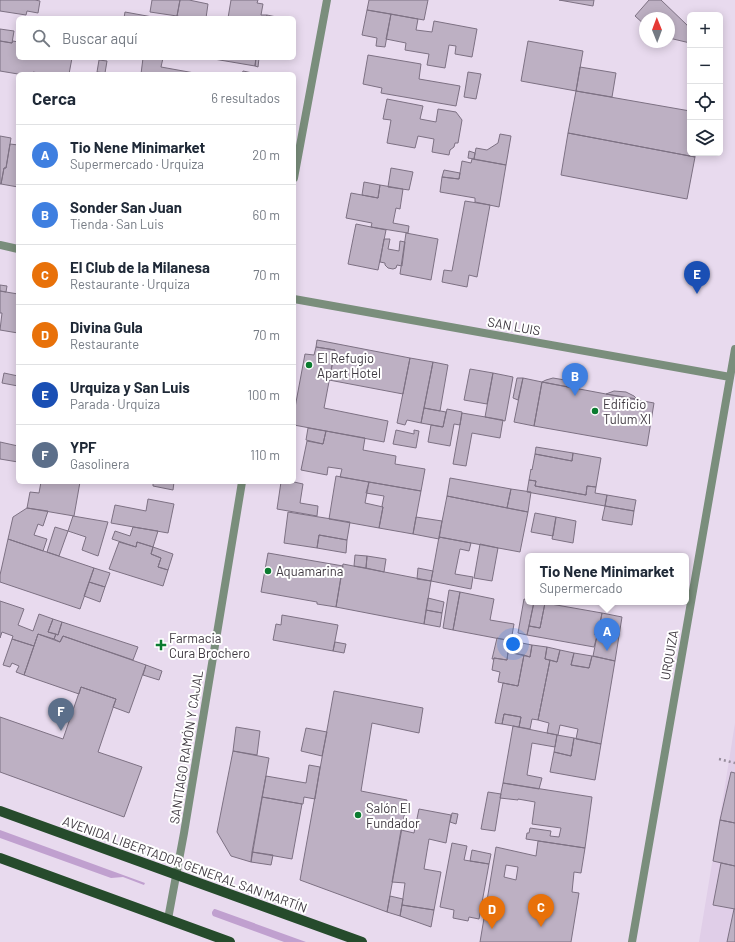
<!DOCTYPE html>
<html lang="es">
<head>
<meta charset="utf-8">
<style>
	body { margin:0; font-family:Barlow,sans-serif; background:#f2f2f3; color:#1f2937 }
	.controls { position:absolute; right:12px; top:12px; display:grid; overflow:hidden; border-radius:6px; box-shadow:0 2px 10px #0003 }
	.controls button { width:36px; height:36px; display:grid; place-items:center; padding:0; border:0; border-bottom:1px solid #e0e1e3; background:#fff; color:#1f2937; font:20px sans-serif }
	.compass { position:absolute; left:639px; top:12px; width:36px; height:36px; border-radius:50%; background:#fff; box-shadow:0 2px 10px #0003; rotate:359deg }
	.you { position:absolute; left:513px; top:644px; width:14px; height:14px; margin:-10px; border:3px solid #fff; border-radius:50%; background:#1a73e8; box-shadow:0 0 0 6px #1a73e833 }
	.badge { display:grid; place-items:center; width:26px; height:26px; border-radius:50%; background:#ea580c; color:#fff; font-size:13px; font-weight:700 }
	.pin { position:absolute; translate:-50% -33px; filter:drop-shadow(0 1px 2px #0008) }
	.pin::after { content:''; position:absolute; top:21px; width:14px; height:12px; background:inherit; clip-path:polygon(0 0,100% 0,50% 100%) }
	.popup { position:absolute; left:525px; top:553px; width:164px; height:52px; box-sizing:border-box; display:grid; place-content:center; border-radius:6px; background:#fff; filter:drop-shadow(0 1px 3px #0005); font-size:13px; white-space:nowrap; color:#747a83 }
	.popup b { font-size:15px; color:#1f2937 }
	.popup::after { content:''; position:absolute; left:50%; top:100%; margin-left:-8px; border:8px solid transparent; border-top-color:#fff }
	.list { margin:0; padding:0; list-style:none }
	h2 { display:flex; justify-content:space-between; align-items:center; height:52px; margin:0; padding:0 16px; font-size:17px }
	h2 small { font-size:13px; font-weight:400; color:#747a83 }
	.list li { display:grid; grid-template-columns:26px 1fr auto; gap:12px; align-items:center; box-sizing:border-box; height:60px; padding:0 16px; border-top:1px solid #e0e1e3 }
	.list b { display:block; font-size:15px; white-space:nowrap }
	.list p { margin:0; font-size:13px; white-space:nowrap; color:#747a83 }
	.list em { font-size:13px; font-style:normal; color:#747a83 }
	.icon { flex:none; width:22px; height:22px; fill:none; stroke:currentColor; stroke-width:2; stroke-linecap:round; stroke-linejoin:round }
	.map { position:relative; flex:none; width:735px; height:942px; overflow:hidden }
	.search { position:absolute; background:#fff; box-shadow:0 2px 10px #0003; left:16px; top:16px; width:280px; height:44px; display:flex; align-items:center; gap:10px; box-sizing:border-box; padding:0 14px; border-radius:6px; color:#747a83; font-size:15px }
	.panel { position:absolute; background:#fff; box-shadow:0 2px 10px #0003; left:16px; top:72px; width:280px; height:412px; border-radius:6px }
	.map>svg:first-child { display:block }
	.built { fill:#e0cee8 }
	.green { fill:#c0a0cf }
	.building { fill:#bdb0c3; stroke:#7d7183; fill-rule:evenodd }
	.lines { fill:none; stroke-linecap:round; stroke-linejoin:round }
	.path { stroke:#978d9c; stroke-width:2.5; stroke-dasharray:2 3; stroke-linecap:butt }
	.minor { stroke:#7a8e7c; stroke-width:8 }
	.primary { stroke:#264b2c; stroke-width:10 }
	.poi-dot { fill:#0b7b30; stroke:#fff; stroke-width:1.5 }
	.labels { text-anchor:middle; stroke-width:4; stroke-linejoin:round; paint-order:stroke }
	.street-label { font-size:13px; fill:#403a42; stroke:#fff }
	.poi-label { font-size:13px; fill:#403a42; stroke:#fff; text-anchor:start }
</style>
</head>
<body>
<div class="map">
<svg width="735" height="942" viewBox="0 0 735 942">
	<rect width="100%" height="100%" fill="#e8daee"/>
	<path class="built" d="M735,723V942H699L729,761Z"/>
	<path class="green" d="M0,830L145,883L144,885L123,877L111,878L0,838Z
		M214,909H215L306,942H284L213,916L212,914V912Z"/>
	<path class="building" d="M0,0H35L40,1L38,13L27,11L26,15L0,11Z
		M152,0H180L177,16L150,12Z
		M180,0H189L208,4L206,18H187L177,16Z
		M231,0H258L257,3L263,4L261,15H267L266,18H228Z
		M369,0H428L424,20L367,10Z
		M559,0H594L593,6Z
		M649,0H661L687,25L690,30V43L669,38V18H645V25L635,16Z
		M367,10L391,14L385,47L376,46L377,38L362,35Z
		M125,12L158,18H124Z
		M391,14L418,19L416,30L432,32L434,21L477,29L472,57L455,54L456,46L449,45L445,68L427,65L429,54L405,50L406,43L386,39Z
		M267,15L281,18H266Z
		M0,29L14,31L12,43L0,41Z
		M0,41L12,43L13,41L18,42V58H72L69,74H44L33,72L32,74H18L0,71Z
		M528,41L583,51L576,91L521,81Z
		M368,55L421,64L419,79L460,86L456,106L381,93L382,88L363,84Z
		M143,58H163L161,67L200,74H141Z
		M208,58H256L255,66Z
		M256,58H259L258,67L255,66Z
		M99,60L107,61L105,73L97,72Z
		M580,67L616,73L612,97L576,91Z
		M243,71L257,74H242Z
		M468,72L481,74L476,99L464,97Z
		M576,91L690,111V153H695V157L568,133Z
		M387,99L423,106L420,119L436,122L438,109L456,112L462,120L458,143H455L454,147L450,150L449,155L432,152L434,139L418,136L415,148L387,143L391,120L383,119Z
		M568,133L695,157L687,199L561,175Z
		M500,134L511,136L506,165L474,159L476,148L487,150L498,143Z
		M0,136L11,138L6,168H4L1,184H0Z
		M10,144L18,145V187L1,184L4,168H6Z
		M469,151L475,153L474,159L468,158Z
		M472,159L506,165L499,207L475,202V198L440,192L442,177L459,179L462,161L471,163Z
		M391,168L413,172L409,190L388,187Z
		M444,170L460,173L459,179L442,177Z
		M364,182L380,185L378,198L362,195Z
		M380,185L403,189L400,209L396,208L393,223L409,226L408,233L371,227L372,223L346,218L351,193L378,198Z
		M465,201L490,205L477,277L469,275L467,287L442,282L444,270L452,271Z
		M356,224L386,230L378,270L348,264Z
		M406,233L438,239L431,280L400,274Z
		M384,239H390L388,249L399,251L400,241L405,242L402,266L397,265L396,268L393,269L388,268L385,265V263L380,262Z
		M0,285L7,286L6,292L0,291Z
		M0,291L18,294V333L0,330L2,313H0Z
		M317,340L410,358L403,394L329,380L335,350L316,347Z
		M316,347L335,350L324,408L388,421L384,442L294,425V413L305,354L314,355Z
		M410,358L433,362L421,423L407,420L405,425L397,423Z
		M433,362L448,365L440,411L424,408Z
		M470,369L493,373L487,404L464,400Z
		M4,373L18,376V386L2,383Z
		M493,373L513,377L505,421L485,417Z
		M517,378H523L518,400L513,398Z
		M523,378L542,382L534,426L514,422Z
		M553,378L565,380L571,385L573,388L542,382L546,380Z
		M542,382L654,403L647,446L534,426Z
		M614,391L626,392L634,396L637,399L606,394Z
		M424,408L446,412L443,427L421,423Z
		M447,409L462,412L460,425L454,424L450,446L428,442L431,425L443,427Z
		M462,413L503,420L500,438L472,433L466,466L453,464Z
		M308,428L326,431L323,444L306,440Z
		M396,430L414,434V430L419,431L416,448L393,444Z
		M326,431L365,438L363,450L396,456L395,464L425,469L421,491L340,477L342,469L328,467L327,475L301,470L307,441L323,444Z
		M0,442L18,446V462L0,459Z
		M536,447L573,453L572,461L535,454Z
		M573,453L601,458L596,487L587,486L586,495L535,486L536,481L529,480L531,469L532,470L535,454L572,461Z
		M336,476L369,482L365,503L383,507L379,528L329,519Z
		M450,478L511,489L507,508L447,496Z
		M529,480L536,481L535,486L586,495L587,486L596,487L595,493L607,495L605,506L527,492Z
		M41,482H80L74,516L27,508L30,492L39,493Z
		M153,482H174L173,490L153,486Z
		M281,482H294L303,484L300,503L318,506L317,516L277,509Z
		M369,482L421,491L413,534L379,528L383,507L382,506L384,496L366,493Z
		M511,489L531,492L528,512L507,508Z
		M607,495L636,500L634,511L605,506Z
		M447,496L528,512L520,552L439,537Z
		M148,499L174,504L168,533L111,523L115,505L146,511Z
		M605,506L634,511L632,525L602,520Z
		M27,508L48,511L43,526L38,524L34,535L47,539L43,551L8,539L13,517Z
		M288,512L350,522L347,540L319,535L317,548L284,543Z
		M535,513L556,517L553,536L531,532Z
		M73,516L108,522L98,556L82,550L86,537L68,531Z
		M416,517L442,521L439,539L413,534Z
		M556,517L576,521L573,543L552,539Z
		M55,527L68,531L59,556L47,552Z
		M133,527L158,531L153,547L173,554L168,570L158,567L161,558L151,554L153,547L137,542L136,547L112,539L115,531L130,536Z
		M319,535L347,540L346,553L317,548Z
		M439,537L471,543L469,551L460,549L455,574L473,577L471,589L431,581Z
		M8,539L94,568L80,609L0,582V575Z
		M119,542L136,547L137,542L153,547L151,554L161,558L158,567L168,570L163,586L109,569Z
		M480,544L498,548L492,581L474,578Z
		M268,553L343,566L336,607L317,604V602L261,592Z
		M355,555L367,556L366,568L354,566Z
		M367,556L386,559L384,572L366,568Z
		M343,564L431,581L424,624L336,607Z
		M94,568L110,573L105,587L89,582Z
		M418,568L433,571L431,581L417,579Z
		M89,582L105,587L100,602L84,596Z
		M449,590L460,592L453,630L443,628Z
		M460,592L494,599L490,620L514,624L511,641L453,630Z
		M428,598L444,602L442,613L426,610Z
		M524,599L528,600V602H534L527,635L518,633Z
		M0,601L24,609L18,625L33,631L39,614L53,619L48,632L56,634L54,639L38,634L34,646L12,639L13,636L2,632L0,638Z
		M534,602L545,603L540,628L529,626Z
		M545,603L602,613L599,629L596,628L595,635L597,636L594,647L527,635L529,626L540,628Z
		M426,610L442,613L440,627L424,624Z
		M602,613L622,617L615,661L593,656L597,636L595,635L596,628L599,629Z
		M282,615L338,625L333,651L273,640L276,624L281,625Z
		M53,619L62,622L58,635L48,632Z
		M62,622L138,647L133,660L63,636L60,642L54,639L56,634L58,635Z
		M38,634L60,642L63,636L146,665L129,713L113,707L116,699L81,687L79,694L24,675Z
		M497,638L532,645L530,657L508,652L507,660L494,658V659H492Z
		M12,639L34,646L24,675L16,672L19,666L12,663L10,667L3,665Z
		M335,642L346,644L344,653L333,651Z
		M532,645L547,647L545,659L550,660L538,720L532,719L530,729L519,727L521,717L504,714L502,724L495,723L503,683L518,686L524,655L530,657Z
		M547,647L560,650L557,662L545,659Z
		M560,650L574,653L571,665L589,668L592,656L615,661L601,744L576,739L578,729L560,725L558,735L547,733L549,723L538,720L550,660L557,662Z
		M508,652L524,655L518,686L498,682L500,672L492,670L494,658L507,660Z
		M574,653L592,656L589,668L571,665Z
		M146,665L162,671L159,680L143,675Z
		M81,687L116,699L98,752L142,767L124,817L0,772V717L63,739Z
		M334,691L423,708L419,733L372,723L361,791L407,800L387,912L300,880Z
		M504,714L521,717L519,727L502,724Z
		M513,726L557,735L555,747L532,743L527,775L542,778L539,789L503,783Z
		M236,727L260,731L257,755L233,751Z
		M306,728L327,732L322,756L301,751Z
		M557,735L574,738L571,756L554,752Z
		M574,738L601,744L595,780L550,772L554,752L571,756Z
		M233,751L269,758L251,862L231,856L217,832Z
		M309,765L320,767L315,799L304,797L303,804H302L262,797L266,776L306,783Z
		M731,772L735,773V823L720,820Z
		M503,783L592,797L585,848L526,839L527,833H529L530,828L551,831L550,836L559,837L561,828L532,824L535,802L518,799V800L500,798Z
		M488,792L501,794L495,831L481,829Z
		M262,797L302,804L292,859L252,852Z
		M419,809L451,815L446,843L429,839L424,869L441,872L434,910L402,905L405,883L392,882L401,830L414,833Z
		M452,813L458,814L456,824L450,822Z
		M720,820L735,823V866L713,861Z
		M538,841L585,848L581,873L574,872L572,892L579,893L571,942H480L496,847L536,856ZM506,865L518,867L516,880L504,877Z
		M452,843L467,846L464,860L489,864L479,919L469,917L468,921L453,918L454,910L440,907Z
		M472,850L491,854L489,864L470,861Z
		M252,852L273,855L271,865L251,862Z
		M721,863L735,866V909L713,905Z
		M390,896L403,899L400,916L387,912Z
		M402,905L434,910L431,927L400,916Z
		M734,909H735V942H727Z"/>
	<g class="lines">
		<path class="path" d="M719,759L735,763"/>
		<path class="minor" d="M294,178L327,0
			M0,245L18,249
			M294,299L730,377
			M168,919L184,833L242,482
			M632,942L735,349"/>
		<path class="primary" d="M0,811L362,942
			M0,858L230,942"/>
	</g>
	<g class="poi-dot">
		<circle cx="309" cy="365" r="4"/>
		<circle cx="595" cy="411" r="4"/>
		<circle cx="268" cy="571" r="4"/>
		<path d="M159 639h4v4h4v4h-4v4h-4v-4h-4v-4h4z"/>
		<circle cx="358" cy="815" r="4"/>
	</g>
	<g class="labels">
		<g class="street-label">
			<text transform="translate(514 326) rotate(10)" y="5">SAN LUIS</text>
			<text transform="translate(669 655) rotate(-80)" y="5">URQUIZA</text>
			<text transform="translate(186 747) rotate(-81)" y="5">SANTIAGO RAMÓN Y CAJAL</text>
			<text transform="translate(185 864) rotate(20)" y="5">AVENIDA LIBERTADOR GENERAL SAN MARTÍN</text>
		</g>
		<g class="poi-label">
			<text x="317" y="363">El Refugio<tspan x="317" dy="15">Apart Hotel</tspan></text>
			<text x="603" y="409">Edificio<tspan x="603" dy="15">Tulum XI</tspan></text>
			<text x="276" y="576">Aquamarina</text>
			<text x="169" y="643">Farmacia<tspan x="169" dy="15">Cura Brochero</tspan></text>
			<text x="366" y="813">Salón El<tspan x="366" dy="15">Fundador</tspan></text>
		</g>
	</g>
</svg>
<div class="controls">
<button>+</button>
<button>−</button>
<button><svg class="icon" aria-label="locate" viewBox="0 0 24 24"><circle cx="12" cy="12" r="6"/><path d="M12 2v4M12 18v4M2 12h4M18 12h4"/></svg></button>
<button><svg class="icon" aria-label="layers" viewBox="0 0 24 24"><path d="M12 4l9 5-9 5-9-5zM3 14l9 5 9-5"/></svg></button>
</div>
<svg class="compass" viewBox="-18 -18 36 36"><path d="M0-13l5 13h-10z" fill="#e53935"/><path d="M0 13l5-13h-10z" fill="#747a83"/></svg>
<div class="you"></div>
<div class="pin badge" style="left:607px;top:651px;background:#3f7fe0">A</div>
<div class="popup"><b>Tio Nene Minimarket</b>Supermercado</div>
<div class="pin badge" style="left:575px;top:396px;background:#3f7fe0">B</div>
<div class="pin badge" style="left:541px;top:927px;background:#e8710a">C</div>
<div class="pin badge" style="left:492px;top:929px;background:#e8710a">D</div>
<div class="pin badge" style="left:697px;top:294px;background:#1a4fb4">E</div>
<div class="pin badge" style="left:61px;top:731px;background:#5c6f8a">F</div>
<div class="search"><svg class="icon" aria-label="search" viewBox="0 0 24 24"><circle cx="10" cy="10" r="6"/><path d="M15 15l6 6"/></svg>Buscar aquí</div>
<section class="panel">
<h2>Cerca<small>6 resultados</small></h2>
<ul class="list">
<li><span class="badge" style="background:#3f7fe0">A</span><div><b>Tio Nene Minimarket</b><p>Supermercado · Urquiza</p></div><em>20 m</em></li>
<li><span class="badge" style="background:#3f7fe0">B</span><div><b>Sonder San Juan</b><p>Tienda · San Luis</p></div><em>60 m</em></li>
<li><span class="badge" style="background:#e8710a">C</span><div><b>El Club de la Milanesa</b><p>Restaurante · Urquiza</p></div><em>70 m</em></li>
<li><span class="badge" style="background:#e8710a">D</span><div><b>Divina Gula</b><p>Restaurante</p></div><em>70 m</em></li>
<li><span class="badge" style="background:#1a4fb4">E</span><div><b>Urquiza y San Luis</b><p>Parada · Urquiza</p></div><em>100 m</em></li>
<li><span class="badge" style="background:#5c6f8a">F</span><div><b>YPF</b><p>Gasolinera</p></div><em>110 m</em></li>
</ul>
</section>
</div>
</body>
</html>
